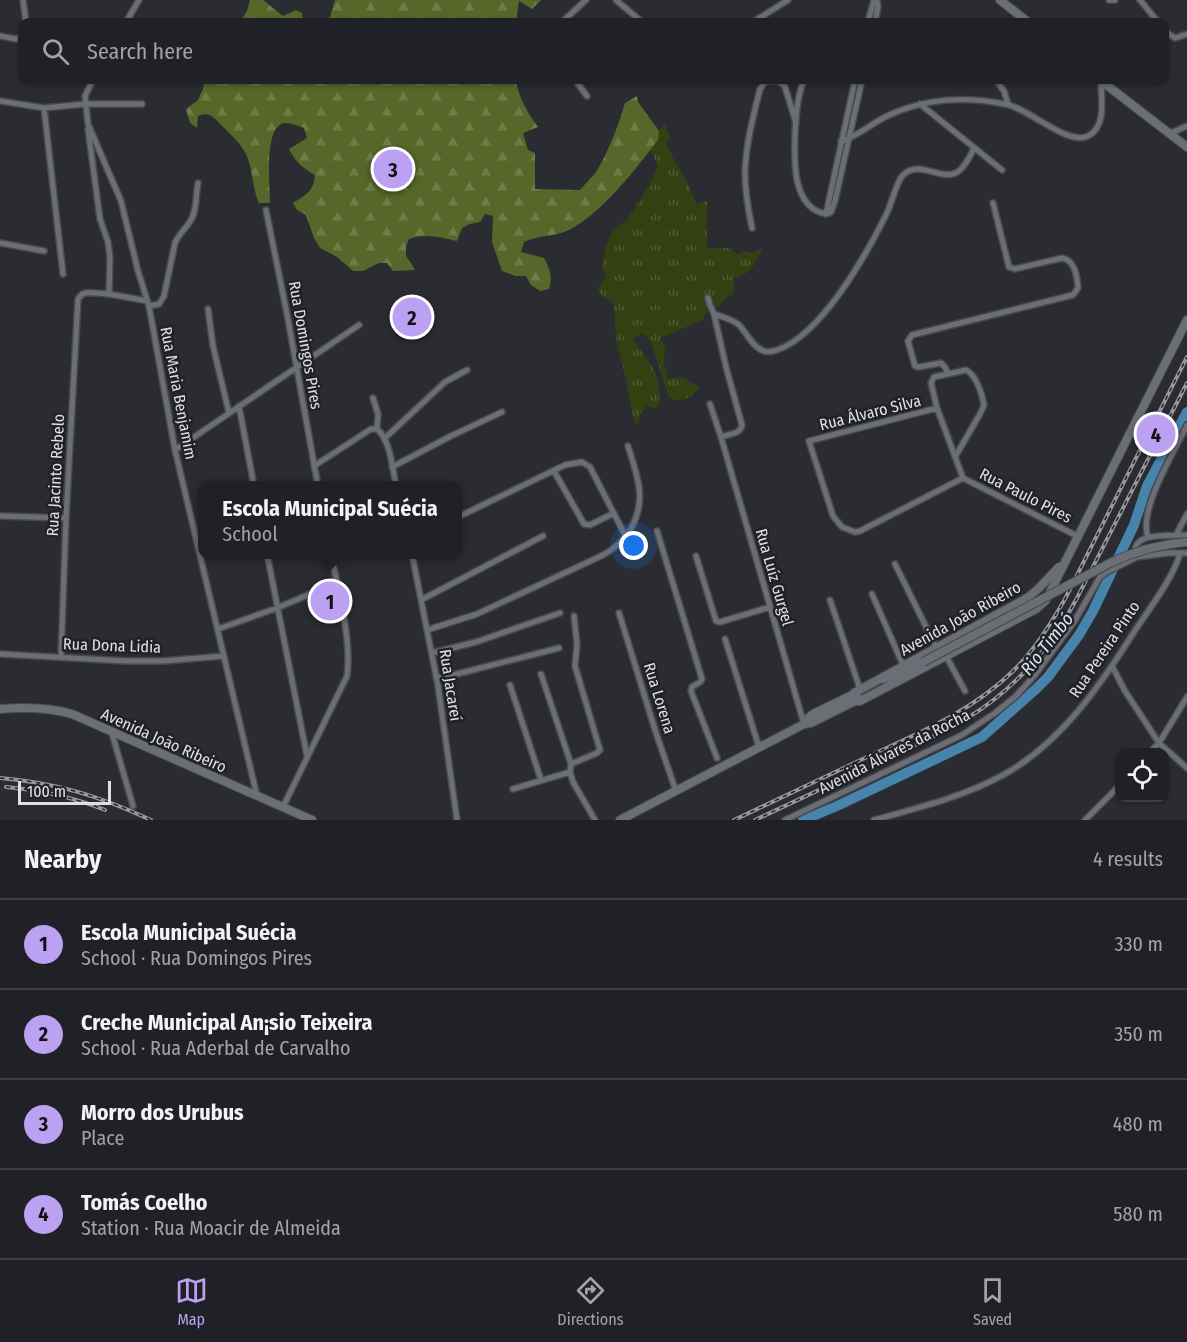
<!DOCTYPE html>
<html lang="en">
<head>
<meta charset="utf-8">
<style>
	body { margin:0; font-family:"Fira Sans Condensed",sans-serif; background:#28292e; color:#f1f3f6 }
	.controls { position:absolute; right:18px; bottom:18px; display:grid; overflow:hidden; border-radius:12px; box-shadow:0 2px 4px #0004 }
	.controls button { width:54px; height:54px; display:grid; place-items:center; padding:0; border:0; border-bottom:2px solid #3d3e43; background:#202126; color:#f1f3f6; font:30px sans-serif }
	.scale { position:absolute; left:18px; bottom:15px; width:93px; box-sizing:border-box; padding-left:6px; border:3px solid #dfe0e4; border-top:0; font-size:16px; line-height:21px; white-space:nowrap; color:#dfe0e4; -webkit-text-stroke:4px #202228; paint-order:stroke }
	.you { position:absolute; left:634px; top:546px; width:21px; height:21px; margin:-15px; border:4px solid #fff; border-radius:50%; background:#1a73e8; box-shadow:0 0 0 9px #1a73e833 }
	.badge { display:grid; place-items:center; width:39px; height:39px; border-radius:50%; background:#bca0f2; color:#111; font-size:20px; font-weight:700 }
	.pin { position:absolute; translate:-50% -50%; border:3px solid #fff; box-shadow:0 2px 6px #0006 }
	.popup { position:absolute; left:198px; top:481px; width:264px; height:78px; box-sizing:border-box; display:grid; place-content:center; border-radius:12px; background:#202126; filter:drop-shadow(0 2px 4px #0005); font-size:20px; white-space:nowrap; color:#a2a3a7 }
	.popup b { font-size:22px; color:#f1f3f6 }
	.popup::after { content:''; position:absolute; left:50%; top:100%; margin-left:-12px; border:12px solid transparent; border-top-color:#202126 }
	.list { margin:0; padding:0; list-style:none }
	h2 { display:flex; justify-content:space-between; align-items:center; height:78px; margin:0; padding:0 24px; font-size:26px }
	h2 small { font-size:20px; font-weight:400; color:#a2a3a7 }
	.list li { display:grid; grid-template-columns:39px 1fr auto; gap:18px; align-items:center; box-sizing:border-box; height:90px; padding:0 24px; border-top:2px solid #3d3e43 }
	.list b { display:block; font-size:22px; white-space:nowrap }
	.list p { margin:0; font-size:20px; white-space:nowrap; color:#a2a3a7 }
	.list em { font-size:20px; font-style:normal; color:#a2a3a7 }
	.icon { flex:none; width:33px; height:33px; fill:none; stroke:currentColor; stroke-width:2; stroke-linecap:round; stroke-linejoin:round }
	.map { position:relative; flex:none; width:1187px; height:820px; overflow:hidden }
	.search { position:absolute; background:#202126; box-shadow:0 2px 4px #0004; left:18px; right:18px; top:18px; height:66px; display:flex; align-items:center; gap:15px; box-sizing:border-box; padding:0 21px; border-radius:12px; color:#a2a3a7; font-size:22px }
	.sheet { height:438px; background:#202126 }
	nav { display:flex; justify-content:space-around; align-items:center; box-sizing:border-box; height:84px; border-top:2px solid #3d3e43; background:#202126; font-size:16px; color:#a2a3a7 }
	nav a { display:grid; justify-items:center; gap:3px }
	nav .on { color:#bca0f2 }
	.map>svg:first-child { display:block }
	.grass { fill:url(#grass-tufts) }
	.forest { fill:url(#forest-firs) }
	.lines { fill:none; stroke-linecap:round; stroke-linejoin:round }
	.river { stroke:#4684ac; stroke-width:10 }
	.street-casing { stroke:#48494f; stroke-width:8 }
	.secondary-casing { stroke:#48494f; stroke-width:10 }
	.street { stroke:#6c6e75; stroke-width:5 }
	.secondary { stroke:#6c6e75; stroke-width:8 }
	.rail-casing { stroke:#96989d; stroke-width:4 }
	.rail { stroke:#202228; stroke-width:1.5; stroke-dasharray:4.5; stroke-linecap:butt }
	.secondary-bridge-casing { stroke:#48494f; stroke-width:10; stroke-linecap:butt }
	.secondary-bridge { stroke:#6c6e75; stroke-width:8 }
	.labels { text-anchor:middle; stroke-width:5; stroke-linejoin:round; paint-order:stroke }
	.street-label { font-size:16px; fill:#dfe0e4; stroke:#202228 }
	.water-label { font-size:18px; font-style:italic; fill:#d6e6f2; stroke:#202228 }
</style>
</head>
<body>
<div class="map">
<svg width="1187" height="820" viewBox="0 0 1187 820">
	<defs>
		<pattern id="grass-tufts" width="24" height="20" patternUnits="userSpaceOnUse" patternTransform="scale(1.5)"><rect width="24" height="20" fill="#344011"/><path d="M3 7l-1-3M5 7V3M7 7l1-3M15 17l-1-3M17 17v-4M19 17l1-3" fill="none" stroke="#515b34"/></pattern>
		<pattern id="forest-firs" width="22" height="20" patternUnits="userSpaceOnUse" patternTransform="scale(1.5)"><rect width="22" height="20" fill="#566729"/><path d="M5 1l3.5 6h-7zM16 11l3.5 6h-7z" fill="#6e7c48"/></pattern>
	</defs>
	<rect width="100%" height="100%" fill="#2a2c32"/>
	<path class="grass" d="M665,124L670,139L666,143L673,158L687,181L696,204L707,201V248H728L737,254L745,251L750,253L762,249C756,263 750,275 734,278V294L727,297L719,306L705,313L703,319L698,322L660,338L665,346L664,363L668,379L684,377L690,382L700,387C691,398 683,403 669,398L651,342L643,333L632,338C647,359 667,379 657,409L646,406L640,414L639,425L634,422L625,375L616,339L614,305L609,299L602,297L598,288L607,276L602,267L605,249L613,230L626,221L646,191L657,169V163L650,150L658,140L659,131Z"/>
	<path class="forest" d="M250,0H263L283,16L296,10L302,13L303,20L306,22H240L247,11Z
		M335,0H541L532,9L519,1L516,22H321L330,17Z
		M199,80H516C518,97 528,113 538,127L523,133L528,150L535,153V189L580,190C585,184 591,178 596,172C608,153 619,124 625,103L637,96L638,102L659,131L658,140C635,170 602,213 569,230C555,237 537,235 524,242L521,252L544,258C550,270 553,276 549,289L540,291L531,285L526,276H516L502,271L492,242L493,216L485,214L480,222L470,224L462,228L457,241C440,237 425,233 409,239L406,246V256L411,263L415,270L393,271L387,263H379L363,271H353L337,257L320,248L314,238L306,215L297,210L293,203C306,195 314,191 315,175C303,168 295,162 289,149L307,138L304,128C298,126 288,121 281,124C264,133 270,186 270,203H259C252,188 253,169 246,154C240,142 230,134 221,125C214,117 209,111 198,116L197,128L190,123L186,109L198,100L204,86Z"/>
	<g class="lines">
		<path class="river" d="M803,820L837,806L982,737L1036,689L1048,677L1079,635L1093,611L1134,525L1147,486L1187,412"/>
		<g class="street-casing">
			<path id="street" d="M23,0L26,22
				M616,0L642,22
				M1109,0H1115
				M1140,0L1158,22
				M126,22L139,0
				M562,22L586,0
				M753,22L788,0
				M868,22L874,0
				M875,22L878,7L877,0
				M1164,30L1169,34L1175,38L1187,34
				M0,36L16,39L22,37
				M93,80L85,96L88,124L121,201L138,271L149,306L175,450L257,796
				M575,80L587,96
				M804,80C797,97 796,116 795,134C794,160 792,208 826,214
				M996,80L1004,91L1008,104
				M0,101L44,108L85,104H142
				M920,104L1002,170
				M44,108L63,274
				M88,129L100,219L108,242L110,258L109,294
				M1171,133L1187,126
				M841,141C855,138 871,124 885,117C924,98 963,96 1005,104C1029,108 1067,146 1088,136C1107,127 1101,97 1101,81
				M266,210L287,314L318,486
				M826,214L831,212L835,201L862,80
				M826,214L855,80
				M752,228C748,209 745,191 745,172C746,144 753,117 760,89L765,82C773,79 780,80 785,87L796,123
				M0,243L44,251
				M708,298L710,305L714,314L726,367L742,425C741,434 729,434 721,437L804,724
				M149,306L159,304L164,296L175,243C179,233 188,227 192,218C197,208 196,193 198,183
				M208,309L213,346L229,413
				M714,314C723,317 732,319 739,325C747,333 753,348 764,351C769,353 773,351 777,350C821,335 865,257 885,217C891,207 896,182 903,175C921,157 946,187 962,168C967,162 971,155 974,148
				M948,374L945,367L941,363L919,367L915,366L908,341L912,335L1073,295L1078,288C1077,276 1075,260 1062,258L1015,269L1009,267L993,203
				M373,398L378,414L377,429
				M710,404L721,437
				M239,406L254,486
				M937,408L809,441L833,516L842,527L855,532L860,531L963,478
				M377,429C390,439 393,470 396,486
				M385,438L445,382L467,370
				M175,450L359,325
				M955,457L980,414L984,405C982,393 976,375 966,370L934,377L931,383L937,408L963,478L1077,536
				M314,466L371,429H377
				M392,467L451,436L502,412
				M554,471L584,524L590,525L614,513
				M0,516L66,518
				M458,517L565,465L582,462L590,467L626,537
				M657,531L702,679L700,682L692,687L691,691L717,758
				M1176,535L1187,514
				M1148,537C1138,510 1174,452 1187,425
				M267,554L307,756
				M412,554L438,686L457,820
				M1136,555C1129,531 1173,536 1187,535
				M696,556L716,621L720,622L770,607
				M895,564L936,647
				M872,594L903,665
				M421,600L543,536
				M830,600L860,689
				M619,613L656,733L676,791
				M218,629L277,608L336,583
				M427,630L477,614L601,556C627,543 643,517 639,487C637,473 632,459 628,446
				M725,639L759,747
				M432,653L476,642L560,613
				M0,654L126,661H163L224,656
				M946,656L965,691
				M61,657L66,518L78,299C81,295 81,294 85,293C100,291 132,298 147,301
				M1112,666L1125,691L1159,743L1187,768
				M541,674L571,764L570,772L573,782L595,820
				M437,678L457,674L559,648
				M510,685L541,780
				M111,730L133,806
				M1150,752L1159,743L1187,697
				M571,764L597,753L600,750L575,666L577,644L574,616
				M513,789L570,772
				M283,807L347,676C352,639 338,591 331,554
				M785,820L962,735L995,713L1016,696L1035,675L1074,622L1100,577L1107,572L1137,557L1168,553H1187
				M874,820C917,808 963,797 1003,775C1060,744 1100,686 1134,632C1149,609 1172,580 1180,554
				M1085,820L1120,785"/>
		</g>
		<g class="secondary-casing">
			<path id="secondary" d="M1000,0L1028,22
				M1100,80L1187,147
				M883,679L886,678H892L923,662
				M852,696L854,693L1027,598L1038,589L1059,567
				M855,701H860L1036,609L1046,600L1187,320
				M0,709C25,707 48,707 72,714L312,820
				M804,724L807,719L813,714L856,693
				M620,820L804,724L811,723L859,699"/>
		</g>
		<use href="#street" class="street"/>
		<use href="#secondary" class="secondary"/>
		<g class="rail-casing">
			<path id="rail" d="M894,755C919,743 945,732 969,717C1016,688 1051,647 1077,598L1187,383
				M0,778C58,783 99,796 151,820
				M6,787C39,790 73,797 105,810
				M734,820C779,799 822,778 867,757C917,734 971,712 1012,672C1034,651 1050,625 1065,599L1187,357
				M755,820L853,774"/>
		</g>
		<use href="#rail" class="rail"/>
		<g class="secondary-bridge-casing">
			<path id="secondary-bridge" d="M923,662L1112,562C1136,551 1160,544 1187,542"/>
		</g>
		<use href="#secondary-bridge" class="secondary-bridge"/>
	</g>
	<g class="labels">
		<g class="street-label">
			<text transform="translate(306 345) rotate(80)" y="6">Rua Domingos Pires</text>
			<text transform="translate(179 393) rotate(79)" y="6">Rua Maria Benjamim</text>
			<text transform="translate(870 412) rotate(-14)" y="6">Rua Álvaro Silva</text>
			<text transform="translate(55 475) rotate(-87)" y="6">Rua Jacinto Rebelo</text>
			<text transform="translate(1026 495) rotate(27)" y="6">Rua Paulo Pires</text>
			<text transform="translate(775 577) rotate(74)" y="6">Rua Luíz Gurgel</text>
			<text transform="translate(960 618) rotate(-29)" y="6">Avenida João Ribeiro</text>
			<text transform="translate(112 645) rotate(2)" y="6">Rua Dona Lidia</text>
			<text transform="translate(1104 649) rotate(-56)" y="6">Rua Pereira Pinto</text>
			<text transform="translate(451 685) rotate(81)" y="6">Rua Jacareí</text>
			<text transform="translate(660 698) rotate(73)" y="6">Rua Lorena</text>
			<text transform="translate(164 740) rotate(24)" y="6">Avenida João Ribeiro</text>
			<text transform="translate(894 751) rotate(-27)" y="6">Avenida Álvares da Rocha</text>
		</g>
		<g class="water-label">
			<text transform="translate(1047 644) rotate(-52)" y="6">Rio Timbó</text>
		</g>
	</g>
</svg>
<div class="controls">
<button><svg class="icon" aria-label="locate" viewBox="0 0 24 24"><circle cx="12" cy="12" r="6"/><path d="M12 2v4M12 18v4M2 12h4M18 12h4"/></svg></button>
</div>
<div class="scale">100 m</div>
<div class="you"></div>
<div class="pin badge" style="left:330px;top:601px">1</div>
<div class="popup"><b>Escola Municipal Suécia</b>School</div>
<div class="pin badge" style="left:412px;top:317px">2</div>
<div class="pin badge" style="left:393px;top:169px">3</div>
<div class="pin badge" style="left:1156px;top:434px">4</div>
<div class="search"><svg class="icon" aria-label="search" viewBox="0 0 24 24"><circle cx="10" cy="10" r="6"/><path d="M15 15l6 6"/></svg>Search here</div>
</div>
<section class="sheet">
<h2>Nearby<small>4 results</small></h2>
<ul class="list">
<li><span class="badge">1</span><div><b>Escola Municipal Suécia</b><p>School · Rua Domingos Pires</p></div><em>330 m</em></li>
<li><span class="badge">2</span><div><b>Creche Municipal An¡sio Teixeira</b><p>School · Rua Aderbal de Carvalho</p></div><em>350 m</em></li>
<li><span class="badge">3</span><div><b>Morro dos Urubus</b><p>Place</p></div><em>480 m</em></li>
<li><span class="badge">4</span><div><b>Tomás Coelho</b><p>Station · Rua Moacir de Almeida</p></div><em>580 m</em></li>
</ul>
</section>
<nav>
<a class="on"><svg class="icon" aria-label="map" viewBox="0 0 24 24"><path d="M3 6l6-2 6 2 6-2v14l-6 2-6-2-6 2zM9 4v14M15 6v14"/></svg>Map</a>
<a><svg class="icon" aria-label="directions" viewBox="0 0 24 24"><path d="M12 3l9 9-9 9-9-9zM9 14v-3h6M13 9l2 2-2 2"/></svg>Directions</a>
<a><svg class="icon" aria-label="saved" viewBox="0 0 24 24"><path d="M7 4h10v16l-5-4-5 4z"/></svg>Saved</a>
</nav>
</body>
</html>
